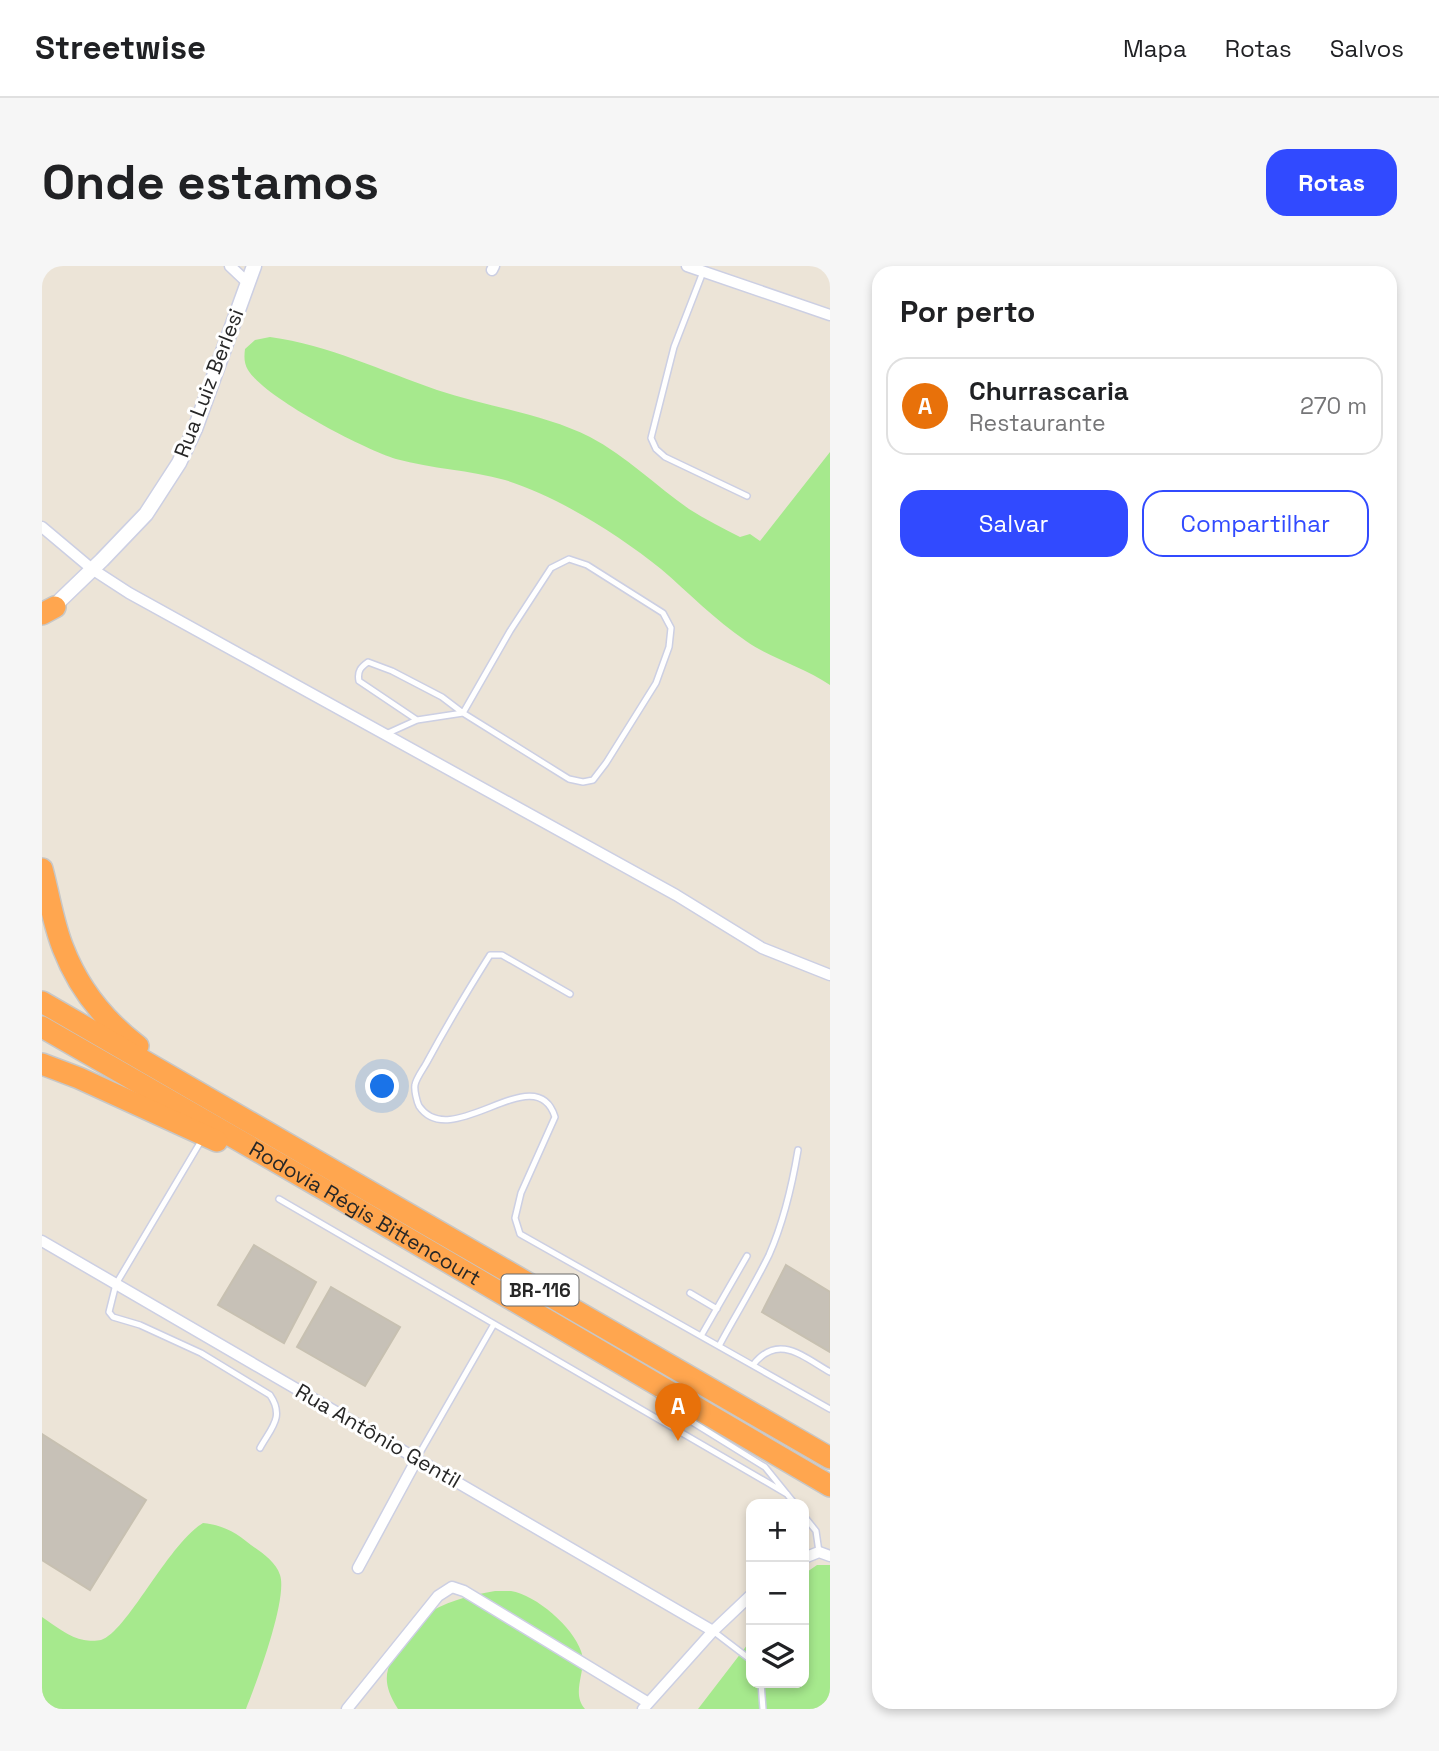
<!DOCTYPE html>
<html lang="pt">
<head>
<meta charset="utf-8">
<style>
	body { margin:0; font-family:"Space Grotesk",sans-serif; background:#f6f6f6; color:#202124 }
	.controls { position:absolute; right:21px; bottom:21px; display:grid; overflow:hidden; border-radius:14px; box-shadow:0 4px 10px #0003 }
	.controls button { width:63px; height:63px; display:grid; place-items:center; padding:0; border:0; border-bottom:2px solid #e0e0e0; background:#fff; color:#202124; font:35px sans-serif }
	.you { position:absolute; left:341px; top:821px; width:24px; height:24px; margin:-18px; border:5px solid #fff; border-radius:50%; background:#1a73e8; box-shadow:0 0 0 10px #1a73e833 }
	.badge { display:grid; place-items:center; width:46px; height:46px; border-radius:50%; background:#314aff; color:#fff; font-size:23px; font-weight:700 }
	.pin { position:absolute; translate:-50% -58px; filter:drop-shadow(0 2px 4px #0008) }
	.pin::after { content:''; position:absolute; top:37px; width:24px; height:21px; background:inherit; clip-path:polygon(0 0,100% 0,50% 100%) }
	.list { margin:0; padding:0; list-style:none }
	h2 { display:flex; justify-content:space-between; align-items:center; height:91px; margin:0; padding:0 28px; font-size:30px }
	h2 small { font-size:23px; font-weight:400; color:#757577 }
	.list li { display:grid; grid-template-columns:46px 1fr auto; gap:21px; align-items:center; box-sizing:border-box; height:98px; margin:0 14px 14px; padding:0 14px; border:2px solid #e0e0e0; border-radius:21px }
	.list b { display:block; font-size:26px; white-space:nowrap }
	.list p { margin:0; font-size:23px; white-space:nowrap; color:#757577 }
	.list em { font-size:23px; font-style:normal; color:#757577 }
	.actions { display:flex; gap:14px; padding:21px 28px }
	.actions a { flex:1; padding:16px 0; border:2px solid #314aff; border-radius:21px; text-align:center; font-size:24px; color:#314aff }
	.actions .main { background:#314aff; color:#fff }
	.icon { flex:none; width:38px; height:38px; fill:none; stroke:currentColor; stroke-width:2; stroke-linecap:round; stroke-linejoin:round }
	.map { position:relative; flex:none; width:788px; height:1443px; overflow:hidden; border-radius:21px }
	header { display:flex; align-items:center; gap:42px; box-sizing:border-box; height:98px; padding:0 35px; background:#fff; border-bottom:2px solid #e0e0e0 }
	header strong { font-size:33px }
	nav { display:flex; gap:38px; margin-inline-start:auto; font-size:24px }
	.intro { display:flex; align-items:center; justify-content:space-between; box-sizing:border-box; height:168px; padding:0 42px }
	h1 { margin:0; font-size:49px }
	.button { padding:18px 32px; border-radius:21px; background:#314aff; color:#fff; font-size:24px; font-weight:700 }
	main { display:flex; gap:42px; padding:0 42px }
	aside { flex:1; background:#fff; border-radius:21px; box-shadow:0 4px 10px #0003 }
	.map>svg:first-child { display:block }
	.green { fill:#a6e98d }
	.building { fill:#c7c1b7; stroke:#c7c0b1; stroke-width:2 }
	.lines { fill:none; stroke-linecap:round; stroke-linejoin:round }
	.service-casing { stroke:#cccfe3; stroke-width:8 }
	.minor-casing { stroke:#cccfe3; stroke-width:13 }
	.tertiary-casing { stroke:#cccfe3; stroke-width:17 }
	.motorway-casing { stroke:#c7c7c7; stroke-width:24 }
	.service { stroke:#fff; stroke-width:5 }
	.minor { stroke:#fff; stroke-width:10 }
	.tertiary { stroke:#fff; stroke-width:14 }
	.motorway { stroke:#ffa64f; stroke-width:21 }
	.labels { text-anchor:middle; stroke-width:6; stroke-linejoin:round; paint-order:stroke }
	.shield { fill:#fff; stroke:#686868; stroke-width:2 }
	.shield-label { font-size:19px; font-weight:bold; fill:#272727 }
	.street-label { font-size:21px; fill:#272727; stroke:#fff }
</style>
</head>
<body>
<header>
<strong>Streetwise</strong>
<nav><a>Mapa</a><a>Rotas</a><a>Salvos</a></nav>
</header>
<div class="intro"><h1>Onde estamos</h1><a class="button">Rotas</a></div>
<main>
<div class="map">
<svg width="788" height="1443" viewBox="0 0 788 1443">
	<rect width="100%" height="100%" fill="#ece4d7"/>
	<path class="green" d="M228,71C287,79 340,105 395,124C445,141 500,147 548,171C584,190 614,220 647,243C664,254 681,262 698,271L708,268L718,275L788,186V419C762,401 730,393 704,375C673,354 647,327 619,303C577,269 515,230 463,214C428,204 390,203 354,193C321,183 223,132 206,104C202,97 202,91 203,83L213,74Z
		M161,1257C181,1259 193,1266 209,1279C219,1286 234,1296 238,1309C246,1332 214,1418 204,1443H0V1351C12,1359 28,1372 42,1374C46,1375 55,1375 59,1374C85,1366 126,1278 161,1257Z
		M775,1299H788V1443H656L709,1374V1417H762V1308Z
		M453,1325C458,1325 464,1325 469,1325C494,1329 531,1361 539,1385C546,1404 528,1426 543,1443H356C337,1413 344,1400 363,1373C368,1366 373,1356 380,1351C401,1336 428,1329 453,1325Z"/>
	<path class="building" d="M212,979L274,1016L242,1077L176,1039Z
		M744,999L788,1026V1086L720,1046Z
		M289,1021L358,1061L323,1120L255,1081Z
		M0,1168L104,1234L48,1324L0,1294Z"/>
	<g class="lines">
		<g class="service-casing">
			<path id="service" d="M661,6L632,81L609,172L614,183L623,191L705,230
				M375,454L317,415C315,405 319,401 326,396L350,405L400,431L421,447L527,513L541,516L551,514L564,497L614,417L627,381L629,362L621,347L545,299L527,293L509,302L468,365L421,447
				M344,468L375,454L421,447
				M528,728L460,689H448C426,724 405,759 385,796C382,802 374,812 373,819C372,824 375,836 377,840C409,888 494,790 513,851L479,927L473,952L478,968L788,1143
				M159,875L74,1018L67,1046L71,1051L98,1059L159,1087L228,1129C243,1151 229,1162 218,1182
				M237,933L745,1228
				M648,1027L675,1043
				M659,1070L705,990
				M677,1080C693,1050 712,1020 727,989C742,955 750,920 756,884
				M711,1099C736,1067 760,1090 788,1106
				M617,1130L631,1144L723,1201L753,1238
				M375,1192L452,1058
				M762,1250L774,1265L777,1286
				M671,1365L709,1394
				M719,1417L721,1443"/>
		</g>
		<g class="minor-casing">
			<path id="minor" d="M188,0L206,17
				M645,0L788,49
				M450,4L452,0
				M0,261L50,303L87,327L634,629L720,682L788,709
				M0,975L671,1365
				M762,1292L777,1286L788,1290
				M316,1302L375,1193
				M305,1443L396,1330L410,1321L422,1325L605,1436
				M601,1443L671,1365L709,1329"/>
		</g>
		<g class="tertiary-casing">
			<path id="tertiary" d="M6,346L60,294L104,248L137,197L153,163L212,0"/>
		</g>
		<g class="motorway-casing">
			<g id="motorway">
				<path d="M0,348L13,341"/>
				<path d="M0,603C7,629 11,657 21,682C36,721 63,755 96,780"/>
				<path d="M0,736L788,1192"/>
				<path id="s1" d="M0,761L285,925L788,1220"/>
				<path d="M0,798L37,812L175,875"/>
			</g>
		</g>
		<use href="#service" class="service"/>
		<use href="#minor" class="minor"/>
		<use href="#tertiary" class="tertiary"/>
		<use href="#motorway" class="motorway"/>
	</g>
	<g class="labels">
		<rect class="shield" x="459.5" y="1008.5" width="77" height="31" rx="5"/>
		<g class="shield-label">
			<text x="498" y="1031">BR-116</text>
		</g>
		<g class="street-label">
			<text transform="translate(167 117) rotate(-69)" y="7">Rua Luiz Berlesi</text>
			<text dy="7" stroke="none"><textPath href="#s1" startOffset="373">Rodovia Régis Bittencourt</textPath></text>
			<text transform="translate(336 1170) rotate(30)" y="7">Rua Antônio Gentil</text>
		</g>
	</g>
</svg>
<div class="controls">
<button>+</button>
<button>−</button>
<button><svg class="icon" aria-label="layers" viewBox="0 0 24 24"><path d="M12 4l9 5-9 5-9-5zM3 14l9 5 9-5"/></svg></button>
</div>
<div class="you"></div>
<div class="pin badge" style="left:636px;top:1175px;background:#e8710a">A</div>
</div>
<aside>
<h2>Por perto<small></small></h2>
<ul class="list">
<li><span class="badge" style="background:#e8710a">A</span><div><b>Churrascaria</b><p>Restaurante</p></div><em>270 m</em></li>
</ul>
<div class="actions"><a class="main">Salvar</a><a>Compartilhar</a></div>
</aside>
</main>
</body>
</html>
